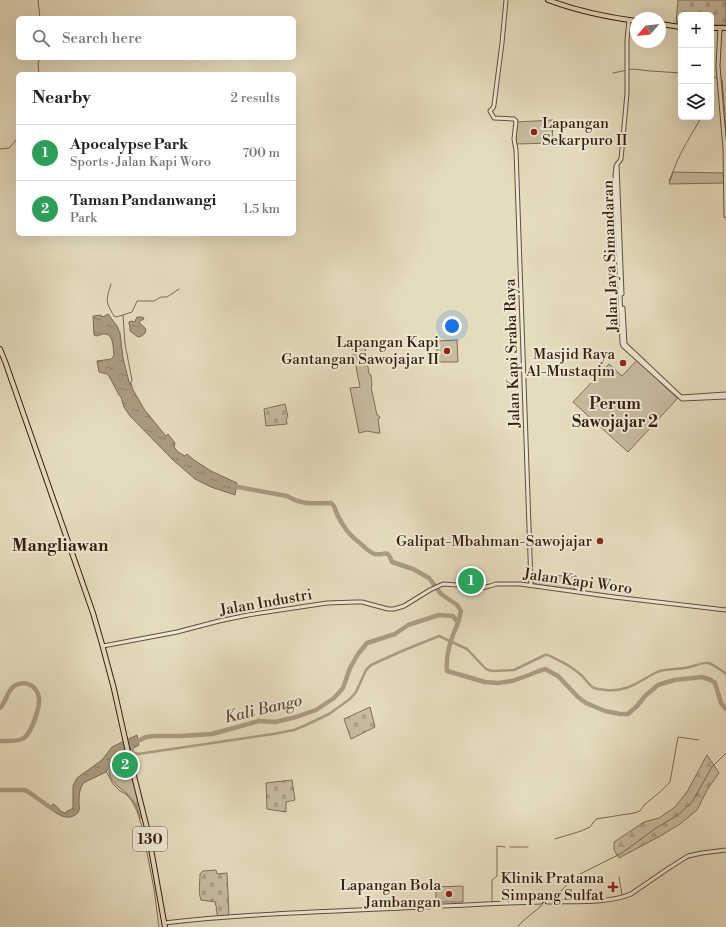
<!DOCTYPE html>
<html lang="en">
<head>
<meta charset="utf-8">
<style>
	body { margin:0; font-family:"Libre Bodoni",serif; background:#f6f6f6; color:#202124 }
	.controls { position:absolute; right:12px; top:12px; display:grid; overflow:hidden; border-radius:6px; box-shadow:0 4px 16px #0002 }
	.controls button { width:36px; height:36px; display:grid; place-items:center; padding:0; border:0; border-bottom:1px solid #e0e0e0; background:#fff; color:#202124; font:20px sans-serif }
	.compass { position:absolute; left:630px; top:12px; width:36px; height:36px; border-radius:50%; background:#fff; box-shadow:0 4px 16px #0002; rotate:242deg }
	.you { position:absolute; left:452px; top:326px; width:14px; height:14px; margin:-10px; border:3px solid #fff; border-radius:50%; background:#1a73e8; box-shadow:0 0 0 6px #1a73e833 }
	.badge { display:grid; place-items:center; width:26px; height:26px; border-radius:50%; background:#8f2418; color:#fff; font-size:13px; font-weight:700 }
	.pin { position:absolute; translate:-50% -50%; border:2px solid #fff; box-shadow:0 1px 4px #0006 }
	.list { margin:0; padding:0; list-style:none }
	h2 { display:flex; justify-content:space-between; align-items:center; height:52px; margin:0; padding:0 16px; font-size:17px }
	h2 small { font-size:13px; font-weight:400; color:#757577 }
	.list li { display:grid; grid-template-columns:26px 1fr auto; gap:12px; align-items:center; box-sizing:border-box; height:56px; padding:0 16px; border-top:1px solid #e0e0e0 }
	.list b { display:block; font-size:15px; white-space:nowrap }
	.list p { margin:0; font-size:13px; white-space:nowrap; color:#757577 }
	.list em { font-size:13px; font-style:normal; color:#757577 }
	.icon { flex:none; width:22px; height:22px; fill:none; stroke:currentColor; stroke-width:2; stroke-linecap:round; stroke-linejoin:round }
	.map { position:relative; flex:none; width:726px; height:927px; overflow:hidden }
	.search { position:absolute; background:#fff; box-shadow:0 4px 16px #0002; left:16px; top:16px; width:280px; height:44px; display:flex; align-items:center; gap:10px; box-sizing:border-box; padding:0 14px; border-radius:6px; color:#757577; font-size:15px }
	.panel { position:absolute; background:#fff; box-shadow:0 4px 16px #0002; left:16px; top:72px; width:280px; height:164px; border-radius:6px }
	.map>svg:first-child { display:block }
	.green { fill:#c7bca0; stroke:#7f6d58 }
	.forest { fill:url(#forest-firs); stroke:#7f6d58 }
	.cemetery { fill:url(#cemetery-stones); stroke:#7f6d58 }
	.water { fill:url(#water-ripples); stroke:#7c6954 }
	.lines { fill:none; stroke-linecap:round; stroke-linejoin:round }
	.stream { stroke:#7c6954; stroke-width:1 }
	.canal { stroke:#aa9b82; stroke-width:2.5 }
	.river { stroke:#aa9b82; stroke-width:4.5 }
	.minor-casing { stroke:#624e3b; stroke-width:5 }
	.major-casing { stroke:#371e10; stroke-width:6 }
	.minor { stroke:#eee8d4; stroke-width:3 }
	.major { stroke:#e5dcbd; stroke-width:4 }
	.poi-dot { fill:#8f2418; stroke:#eee8d4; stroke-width:1.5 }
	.labels { text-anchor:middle; stroke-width:4; stroke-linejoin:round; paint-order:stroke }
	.shield { fill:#eee8d4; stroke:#6e5b4b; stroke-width:1 }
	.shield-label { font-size:14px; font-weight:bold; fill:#371e10 }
	.poi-label { font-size:15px; fill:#371e10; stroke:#eee8d4; text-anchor:end }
	.street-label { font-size:15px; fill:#371e10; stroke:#eee8d4 }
	.neighbourhood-label { font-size:16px; font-weight:bold; fill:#371e10; stroke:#eee8d4 }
	.water-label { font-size:16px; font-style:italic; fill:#5f4a38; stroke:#eee8d4 }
	.quarter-label { font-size:17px; font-weight:bold; fill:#371e10; stroke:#eee8d4 }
</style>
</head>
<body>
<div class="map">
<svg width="726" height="927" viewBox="0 0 726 927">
	<defs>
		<pattern id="forest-firs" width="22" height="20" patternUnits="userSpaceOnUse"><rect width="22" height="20" fill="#c7bca0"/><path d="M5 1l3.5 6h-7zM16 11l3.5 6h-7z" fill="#aca189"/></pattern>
		<pattern id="cemetery-stones" width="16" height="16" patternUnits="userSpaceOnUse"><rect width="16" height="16" fill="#c7bca0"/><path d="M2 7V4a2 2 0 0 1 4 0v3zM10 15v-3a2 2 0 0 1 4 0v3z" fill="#aca189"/></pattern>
		<pattern id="water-ripples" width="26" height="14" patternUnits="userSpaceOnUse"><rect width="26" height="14" fill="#aa9b82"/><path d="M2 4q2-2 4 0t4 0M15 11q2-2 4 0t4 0" fill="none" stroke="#8b7e69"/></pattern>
	</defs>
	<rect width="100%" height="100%" fill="#e5dcbd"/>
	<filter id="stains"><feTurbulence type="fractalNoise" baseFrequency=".005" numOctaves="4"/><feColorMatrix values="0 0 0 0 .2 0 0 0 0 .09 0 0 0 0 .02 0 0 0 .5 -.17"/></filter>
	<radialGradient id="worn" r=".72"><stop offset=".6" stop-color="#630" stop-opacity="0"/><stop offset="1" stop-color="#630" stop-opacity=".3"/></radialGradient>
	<path class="green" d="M553,120L552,143L516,144L517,122Z
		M673,172L723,173L724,183L669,184Z
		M457,340L458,362H437V341Z
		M364,341L369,374L371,375L372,386L371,387L377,415L379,416L380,418L378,419L380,433H377L367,431L359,433L350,388L360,387L351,342Z
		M637,360L677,398V399L628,452L573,402L609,364L622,376Z
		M126,753L133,779L116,760L120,755Z
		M463,886V902H436V887Z"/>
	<path class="forest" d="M707,755L719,773L707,790L697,810L680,824L662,835L619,858L614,850V842L644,822L659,818L675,807L687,792Z
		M116,760L133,779L143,818H140C138,810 135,802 129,796C122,788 111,784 109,772Z"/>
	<path class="cemetery" d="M678,0H726V25H711V15H681V23L676,22Z
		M285,404L288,417L286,419L287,424L266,426L264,409Z
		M533,575L576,576L578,585L574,586L575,590L534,584Z
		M370,707L375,727L351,739L344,719Z
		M292,780L295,800L286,802V812L267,809L266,783Z
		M216,870L217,874L227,873L229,916L218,917L216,909H217L215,903H216V902L201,900C198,892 200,883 200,874L203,871Z"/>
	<path class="water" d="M108,314L117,326L120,333L123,358L129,382L131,383L132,387V388L144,409L165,435L166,436L168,434L175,443L174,447L178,452L185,456L187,454L194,460L211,471L237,483L235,495L211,487L195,479L173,460L130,416L124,407L121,397L119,395L109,376L107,374L99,372L97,361L111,359L113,357L114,355C113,349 114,336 106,334C103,333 99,336 96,336L94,335L93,316L101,315L102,317L105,316L106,315Z
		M137,317H142L144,318L143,320H141L139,323L142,325L146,329L145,333L142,336L138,337L130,331V327L129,324V322L131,321L135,322L136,319Z
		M137,735L139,745L120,755L106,772L85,782C79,787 79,796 79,804C79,806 80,808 79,810C79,812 77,814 75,815C66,821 56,813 49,808L53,804C58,806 59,812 65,813H66L67,811L70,810L73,808V786L77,778L102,760L112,747Z"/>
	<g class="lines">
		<path class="stream" d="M38,0L40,18
			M613,73L633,69L650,71L681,73
			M39,74L38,63L40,58
			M711,76L721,79L722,80L725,117
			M725,119L726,143
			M0,149L9,148L18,138
			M669,181C675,167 679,155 687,142C691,134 698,125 701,117
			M111,284C106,300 105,301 114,316L116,317L123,315
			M130,384L132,380L125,344L123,315L132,312L137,301H154L161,297H167L179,289
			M106,771L113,784L120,791L126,794L132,801L137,811L142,827L154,889L159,927
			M555,839L581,831L590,827L596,819L634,813L640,811L645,804L660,792L670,782L678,737L699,740
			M510,847H528
			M619,877L622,895
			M492,902V880L497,876V846L505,847
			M517,927L523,921L540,907L547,898L561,891L572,879L580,874L622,853L656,828L678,815L692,802L712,767L726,753"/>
		<path class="canal" d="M132,745L133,752L135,753L138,754L273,734L294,730L306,725L329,714L350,699L356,692L366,670L371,665L402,651L439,636L467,649L486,669L492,671L514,670L545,655H548C556,659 565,663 572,668C576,671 581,674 584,678C592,688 593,689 606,690C629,692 639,681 657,672C667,668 679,670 690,667C695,666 703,662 708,663C712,664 723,671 726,674"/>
		<path class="river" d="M231,485L238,487L287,496C304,506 314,503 331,503C335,506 335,509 337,514C342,525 350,536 360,543C363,546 371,553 375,554C385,556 387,548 392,562L413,569L429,578L441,594L457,605L461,611L458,623
			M0,708C6,702 7,692 13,687C24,679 37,685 39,698C40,707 32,732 24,738C18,742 8,741 0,741
			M134,743L146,737L155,736H180L212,734L259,721L275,722L296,717L316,710L334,698L343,688L350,668L358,654L367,643L395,634L408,625L439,615L453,616L458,623C451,638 445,654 447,671L485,682L498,683L512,681L529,675L539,671L545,669L558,676L578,697L586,703L605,711L620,714H628L637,706L646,695L658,685L674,680L702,677L711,680L715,683L721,703L726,709
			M0,790H24L27,791L54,810"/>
		<g class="minor-casing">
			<path id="minor" d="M506,0L502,43L494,105L493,108L490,111L494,118L514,119L516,121L514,139L516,150L531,585
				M629,20L627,40V93L623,138L621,159L616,166L615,176L622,343L623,346L682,399L726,397
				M720,28L718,66L725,149L726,216
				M617,164L622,294
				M623,308L625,344L681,397L726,394
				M103,646L177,632L219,621L248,615L327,603L356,602H362L388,609H394L404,606L430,590L443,584L457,585L471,589H476L490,586L496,584H520L614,597L726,610
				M547,902C572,901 608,904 631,894L669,868L688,856L702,853L726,850
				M164,923C236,915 308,912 380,909C433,907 487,903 541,902"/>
		</g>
		<g class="major-casing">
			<path id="major" d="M548,0C577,11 606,17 636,21
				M660,24L681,27
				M711,28H726
				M0,349L6,364L93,613L102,644L114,689L128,752L148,832L165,927"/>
		</g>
		<use href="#minor" class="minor"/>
		<use href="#major" class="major"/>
	</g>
	<g class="poi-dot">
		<circle cx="534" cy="132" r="4"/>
		<circle cx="447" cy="351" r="4"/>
		<circle cx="623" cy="363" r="4"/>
		<circle cx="600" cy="541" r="4"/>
		<path d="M611 881h4v4h4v4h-4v4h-4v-4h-4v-4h4z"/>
		<circle cx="449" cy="894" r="4"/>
	</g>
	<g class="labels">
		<rect class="shield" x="133" y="827" width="34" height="24" rx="3"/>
		<g class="shield-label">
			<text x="150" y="844">130</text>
		</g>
		<g class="poi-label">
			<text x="542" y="128" text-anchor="start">Lapangan<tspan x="542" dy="17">Sekarpuro II</tspan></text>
			<text x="439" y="347">Lapangan Kapi<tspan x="439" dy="17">Gantangan Sawojajar II</tspan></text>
			<text x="615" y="359">Masjid Raya<tspan x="615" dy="17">Al-Mustaqim</tspan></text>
			<text x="592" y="546">Galipat-Mbahman-Sawojajar</text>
			<text x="604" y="883">Klinik Pratama<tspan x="604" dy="17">Simpang Sulfat</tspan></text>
			<text x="441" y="890">Lapangan Bola<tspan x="441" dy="17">Jambangan</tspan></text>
		</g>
		<g class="street-label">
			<text transform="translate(610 256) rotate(-92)" y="5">Jalan Jaya Simandaran</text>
			<text transform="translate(512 353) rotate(-92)" y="5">Jalan Kapi Sraba Raya</text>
			<text transform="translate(578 581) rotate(8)" y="5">Jalan Kapi Woro</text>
			<text transform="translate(266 602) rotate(-10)" y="5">Jalan Industri</text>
		</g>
		<g class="neighbourhood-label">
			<text x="615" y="409">Perum<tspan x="615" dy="18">Sawojajar 2</tspan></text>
		</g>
		<g class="water-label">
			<text transform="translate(263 708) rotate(-13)" y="6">Kali Bango</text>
		</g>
		<g class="quarter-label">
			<text x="60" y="551">Mangliawan</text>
		</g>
	</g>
	<rect width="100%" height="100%" filter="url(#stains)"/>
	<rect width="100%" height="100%" fill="url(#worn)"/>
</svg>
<div class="controls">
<button>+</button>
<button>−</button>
<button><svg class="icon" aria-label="layers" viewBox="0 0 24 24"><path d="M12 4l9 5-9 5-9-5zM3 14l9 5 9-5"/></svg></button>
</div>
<svg class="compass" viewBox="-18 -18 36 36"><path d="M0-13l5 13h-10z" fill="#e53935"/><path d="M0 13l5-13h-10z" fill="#757577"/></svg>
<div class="you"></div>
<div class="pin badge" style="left:471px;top:581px;background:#2e9e5b">1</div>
<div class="pin badge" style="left:125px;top:765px;background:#2e9e5b">2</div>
<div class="search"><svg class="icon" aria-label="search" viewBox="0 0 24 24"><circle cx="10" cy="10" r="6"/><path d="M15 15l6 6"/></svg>Search here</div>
<section class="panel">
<h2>Nearby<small>2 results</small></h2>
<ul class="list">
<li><span class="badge" style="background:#2e9e5b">1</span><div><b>Apocalypse Park</b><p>Sports · Jalan Kapi Woro</p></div><em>700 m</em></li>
<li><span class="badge" style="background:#2e9e5b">2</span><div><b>Taman Pandanwangi</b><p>Park</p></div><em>1.5 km</em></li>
</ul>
</section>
</div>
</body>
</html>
